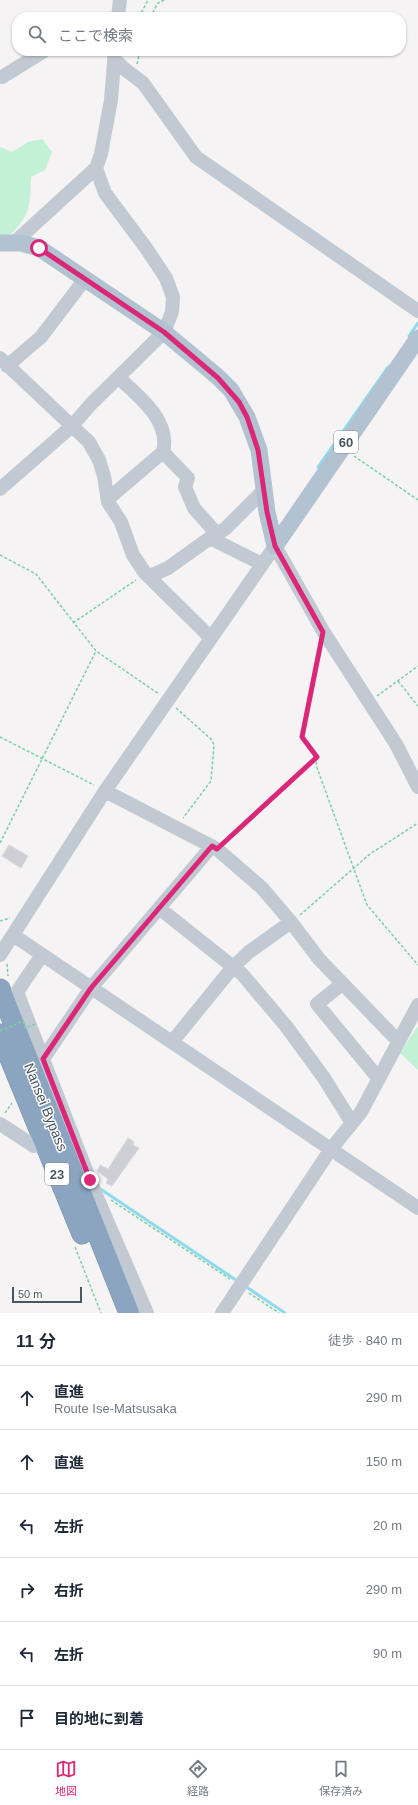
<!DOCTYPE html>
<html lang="ja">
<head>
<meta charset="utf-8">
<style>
	body { margin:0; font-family:Arial,"Noto Sans JP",sans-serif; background:#f2f2f3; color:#1f2937 }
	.scale { position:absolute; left:12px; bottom:10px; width:70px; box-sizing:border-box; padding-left:4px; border:2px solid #4a5661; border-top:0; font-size:11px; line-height:14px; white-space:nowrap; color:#4a5661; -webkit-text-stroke:3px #fff; paint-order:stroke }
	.stop { position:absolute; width:12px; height:12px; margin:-9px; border:3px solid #db2777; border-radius:50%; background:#fff }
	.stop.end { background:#db2777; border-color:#fff; box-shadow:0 1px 4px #0008 }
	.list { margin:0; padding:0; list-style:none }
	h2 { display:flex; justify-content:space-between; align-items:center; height:52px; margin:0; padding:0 16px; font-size:17px }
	h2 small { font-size:13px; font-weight:400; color:#747a83 }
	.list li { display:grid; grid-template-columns:26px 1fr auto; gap:12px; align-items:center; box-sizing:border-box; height:64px; padding:0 16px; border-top:1px solid #e0e1e3 }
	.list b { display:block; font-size:15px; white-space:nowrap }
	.list p { margin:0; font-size:13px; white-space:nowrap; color:#747a83 }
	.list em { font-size:13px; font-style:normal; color:#747a83 }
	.icon { flex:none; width:22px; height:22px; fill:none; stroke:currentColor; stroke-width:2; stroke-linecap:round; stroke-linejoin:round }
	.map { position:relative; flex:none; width:418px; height:1313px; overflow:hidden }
	.search { position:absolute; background:#fff; box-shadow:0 1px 3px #0004; left:12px; right:12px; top:12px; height:44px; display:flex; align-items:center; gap:10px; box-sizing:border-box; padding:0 14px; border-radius:16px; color:#747a83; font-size:15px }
	.sheet { height:436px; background:#fff }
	nav { display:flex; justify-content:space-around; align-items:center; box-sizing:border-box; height:56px; border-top:1px solid #e0e1e3; background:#fff; font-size:11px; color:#747a83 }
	nav a { display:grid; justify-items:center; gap:2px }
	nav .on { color:#db2777 }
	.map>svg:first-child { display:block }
	.green { fill:#c3f1d5 }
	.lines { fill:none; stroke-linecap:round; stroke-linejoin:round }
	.stream { stroke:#90daee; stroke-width:3 }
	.building { fill:#cdcfd5; stroke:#d7d9de }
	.highway-casing { stroke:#7690ad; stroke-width:21 }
	.path { stroke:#7ad0a6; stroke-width:1.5; stroke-dasharray:3 2; stroke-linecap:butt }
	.minor { stroke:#c1cad2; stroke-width:14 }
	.major { stroke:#b3c2d1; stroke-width:17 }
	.highway { stroke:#8ba5c1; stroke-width:20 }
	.path-bridge { stroke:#7ad0a6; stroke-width:1.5; stroke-dasharray:3 2; stroke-linecap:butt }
	.route { stroke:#db2777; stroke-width:5 }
	.labels { text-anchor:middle; stroke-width:3; stroke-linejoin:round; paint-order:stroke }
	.shield { fill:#fff; stroke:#808990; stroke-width:1 }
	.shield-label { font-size:13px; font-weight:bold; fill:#4a5661 }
	.street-label { font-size:14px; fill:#4a5661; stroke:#fff }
</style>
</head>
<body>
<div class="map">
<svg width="418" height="1313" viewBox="0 0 418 1313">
	<rect width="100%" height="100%" fill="#f5f3f3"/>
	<path class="green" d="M42,139L52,152L45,170L31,177C30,210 30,214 7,239H0V147L12,152L28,142Z
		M417,1027L418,1028V1070L400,1053Z"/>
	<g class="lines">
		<path class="stream" d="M409,336L418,323
			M318,467L388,367
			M99,1188L239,1282
			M245,1286L285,1313"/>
	</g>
	<path class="building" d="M9,845L28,856L21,868L2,856Z
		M128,1138L134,1142L133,1145L139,1148L112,1186L106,1183L108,1179L97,1171L100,1165L108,1169Z"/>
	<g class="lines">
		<g class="highway-casing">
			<path id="highway" d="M0,989L129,1313
				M0,1034L82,1234"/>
		</g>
		<path class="path" d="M139,17L148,0
			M150,17L158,3L164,0
			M137,64L140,51
			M354,456L418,500
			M0,555L36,574L96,651L159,694
			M73,623L136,580
			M398,681L418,706
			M377,696L418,666
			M176,708L212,740L214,745L211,781L183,818
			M0,737L94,785
			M317,757L316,765L367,905L418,965
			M225,841L317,757L302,737L320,647
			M0,843L96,651
			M300,915L370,854L418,823
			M0,921L10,918
			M7,964L8,976
			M5,1113L12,1103
			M111,1200L230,1279
			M75,1247L101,1313
			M249,1293L279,1313"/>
		<path class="minor" d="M118,17L120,0
			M114,58C123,70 132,74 143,83L196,157L418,311
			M2,77L44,51
			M15,242L96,168
			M0,358L89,442L99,460L104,476L108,502L121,522L133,555L145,573L210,637
			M7,366L41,337L85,279
			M163,452L188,478L185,487L194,508L217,534
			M0,489L72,426L91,404L164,332L172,312L173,297L166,278L146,248L105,193L96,168L101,154L111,100L115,51
			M108,499L163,452C171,420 138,396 118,377
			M210,538L225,529L264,490
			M150,576L168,568L210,538L262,564
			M105,791L217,849L262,888L291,922L319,959L398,1041
			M159,908L242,974L286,1026L324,1078L352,1123
			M13,935L418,1208
			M0,955L105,791L275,546L323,631L396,744L418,787
			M42,955L17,992L93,1188L147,1313
			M342,984L317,1004L379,1079
			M172,1042L233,967L249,952L291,922
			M43,1059L91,988L212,846
			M0,1124L34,1146
			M222,1313L331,1149L361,1112L418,1005"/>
		<path class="major" d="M0,243H21L39,248L164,332L218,377L231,390L247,417L259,450L267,512L275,546
			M275,546L418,338"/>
		<use href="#highway" class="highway"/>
		<path class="path-bridge" d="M0,1031L23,1021L25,1028L35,1024"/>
	</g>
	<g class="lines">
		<path class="route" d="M39,248L164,332L218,378L239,402L247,417L258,450L267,512L275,546L323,632L302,737L317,757L217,849L212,846L91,988L43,1059L90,1180"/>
	</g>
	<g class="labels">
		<g class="shield">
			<rect x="334" y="431" width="24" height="22" rx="3"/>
			<rect x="45" y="1163" width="24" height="22" rx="3"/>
		</g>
		<g class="shield-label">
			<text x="346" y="447">60</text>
			<text x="57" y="1179">23</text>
		</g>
		<g class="street-label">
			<text transform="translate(46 1107) rotate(68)" y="5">Nansei Bypass</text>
		</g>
	</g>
</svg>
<div class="scale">50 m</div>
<div class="stop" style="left:39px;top:248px"></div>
<div class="stop end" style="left:90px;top:1180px"></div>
<div class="search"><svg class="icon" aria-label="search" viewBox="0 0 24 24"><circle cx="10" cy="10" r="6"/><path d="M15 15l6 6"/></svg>ここで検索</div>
</div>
<section class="sheet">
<h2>11 分<small>徒歩 · 840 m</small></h2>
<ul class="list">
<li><svg class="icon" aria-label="ahead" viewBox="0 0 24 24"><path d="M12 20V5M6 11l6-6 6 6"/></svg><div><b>直進</b><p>Route Ise-Matsusaka</p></div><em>290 m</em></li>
<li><svg class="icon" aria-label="ahead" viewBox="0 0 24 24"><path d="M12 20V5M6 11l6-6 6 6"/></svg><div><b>直進</b></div><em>150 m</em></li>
<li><svg class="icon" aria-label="left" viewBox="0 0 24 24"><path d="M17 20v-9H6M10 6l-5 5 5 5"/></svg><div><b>左折</b></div><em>20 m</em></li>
<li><svg class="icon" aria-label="right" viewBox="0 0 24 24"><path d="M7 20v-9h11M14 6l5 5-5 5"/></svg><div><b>右折</b></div><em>290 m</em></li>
<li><svg class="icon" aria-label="left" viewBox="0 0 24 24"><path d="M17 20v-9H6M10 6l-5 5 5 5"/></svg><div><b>左折</b></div><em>90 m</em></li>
<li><svg class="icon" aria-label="arrive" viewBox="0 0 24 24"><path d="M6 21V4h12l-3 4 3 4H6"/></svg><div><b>目的地に到着</b></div></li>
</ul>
</section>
<nav>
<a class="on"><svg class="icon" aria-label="map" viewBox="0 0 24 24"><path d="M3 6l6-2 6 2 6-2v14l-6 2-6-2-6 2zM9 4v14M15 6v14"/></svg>地図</a>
<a><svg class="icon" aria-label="directions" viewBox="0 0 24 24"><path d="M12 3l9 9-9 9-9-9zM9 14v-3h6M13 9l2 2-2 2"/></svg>経路</a>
<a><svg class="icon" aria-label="saved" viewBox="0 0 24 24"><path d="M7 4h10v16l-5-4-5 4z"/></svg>保存済み</a>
</nav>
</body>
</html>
